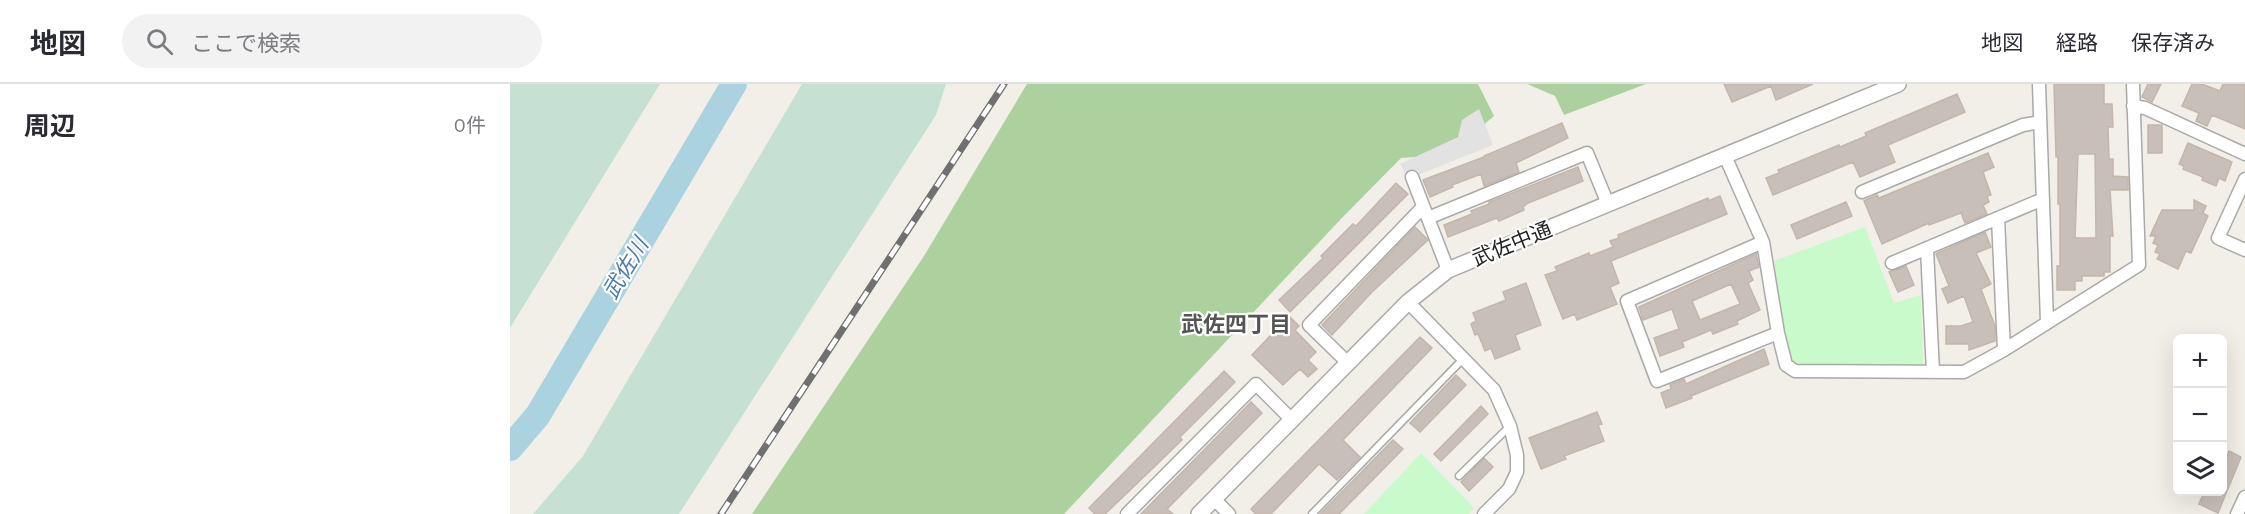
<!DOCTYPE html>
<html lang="ja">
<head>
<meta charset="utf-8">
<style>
	body { margin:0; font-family:"Work Sans","Noto Sans JP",sans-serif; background:#f2f2f3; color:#2b2b33 }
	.controls { position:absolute; right:18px; bottom:18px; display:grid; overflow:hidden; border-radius:9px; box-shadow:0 6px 24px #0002 }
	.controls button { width:54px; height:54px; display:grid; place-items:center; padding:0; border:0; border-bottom:2px solid #e1e1e2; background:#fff; color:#2b2b33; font:30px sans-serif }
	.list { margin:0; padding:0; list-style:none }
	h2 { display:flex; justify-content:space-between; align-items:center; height:78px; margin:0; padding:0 24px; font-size:26px }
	h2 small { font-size:20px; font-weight:400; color:#7c7c81 }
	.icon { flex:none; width:33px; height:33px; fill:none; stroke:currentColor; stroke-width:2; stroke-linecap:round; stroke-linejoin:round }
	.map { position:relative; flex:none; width:1735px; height:430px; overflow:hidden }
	header { display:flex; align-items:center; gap:36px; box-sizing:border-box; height:84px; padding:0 30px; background:#fff; border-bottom:2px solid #e1e1e2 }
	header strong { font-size:28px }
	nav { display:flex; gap:33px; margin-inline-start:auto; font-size:21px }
	.search { width:420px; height:54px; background:#f2f2f3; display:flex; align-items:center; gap:15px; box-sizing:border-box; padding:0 21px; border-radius:33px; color:#7c7c81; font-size:22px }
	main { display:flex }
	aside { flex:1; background:#fff }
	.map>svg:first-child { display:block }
	.forest { fill:#add19e }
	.wetland { fill:#c6e0d4 }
	.park { fill:#c8facc }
	.parking { fill:#e2e2e2 }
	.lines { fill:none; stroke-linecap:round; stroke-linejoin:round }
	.river { stroke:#aad3df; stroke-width:26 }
	.building { fill:#c7bfb8; stroke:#c4b6ab; stroke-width:1.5; fill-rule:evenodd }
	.service-casing { stroke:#a9a9a9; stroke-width:9 }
	.minor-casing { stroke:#a9a9a9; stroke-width:15 }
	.tertiary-casing { stroke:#a9a9a9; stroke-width:18 }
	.service { stroke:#fff; stroke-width:6 }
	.minor { stroke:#fff; stroke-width:12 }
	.tertiary { stroke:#fff; stroke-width:15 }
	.rail-casing { stroke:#707070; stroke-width:7 }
	.rail { stroke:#fff; stroke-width:4.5; stroke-dasharray:14; stroke-linecap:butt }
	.labels { text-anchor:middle; stroke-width:4.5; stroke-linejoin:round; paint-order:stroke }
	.street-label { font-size:21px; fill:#222; stroke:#fff }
	.water-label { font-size:22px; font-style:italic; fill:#4a7aab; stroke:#fff }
	.neighbourhood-label { font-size:22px; font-weight:bold; fill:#555; stroke:#fff }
</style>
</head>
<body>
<header>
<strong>地図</strong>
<div class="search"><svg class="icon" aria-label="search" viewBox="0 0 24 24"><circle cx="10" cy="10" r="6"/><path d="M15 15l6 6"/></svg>ここで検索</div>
<nav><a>地図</a><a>経路</a><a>保存済み</a></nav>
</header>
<main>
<aside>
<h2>周辺<small>0件</small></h2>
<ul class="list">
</ul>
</aside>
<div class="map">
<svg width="1735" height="430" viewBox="0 0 1735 430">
	<rect width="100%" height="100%" fill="#f2efe9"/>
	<path class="forest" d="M517,0H968L984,32L938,71L891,74L829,137L554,430H242L414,172Z
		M1017,0H1136L1054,31L1045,12Z"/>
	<path class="wetland" d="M0,0H150L0,244Z
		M292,0H436L426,31L169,430H23L73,372Z"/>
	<path class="park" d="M1355,143L1384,219L1411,211L1413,281L1294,284L1278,274L1264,177Z
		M911,369L964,424L959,430H854Z"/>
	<path class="parking" d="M969,25L983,61L898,95L890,80L948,53L952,36Z"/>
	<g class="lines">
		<path class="river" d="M0,364L28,331L224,0"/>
	</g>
	<path class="building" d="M1214,0H1303L1266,16L1261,2L1222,18Z
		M1544,0H1594V20H1602L1603,43H1598L1599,75H1603V92L1618,93V106H1600L1603,152H1600V188H1594V192H1572V197H1565V206H1547V182H1550V120H1548V73H1546ZM1568,70H1585L1586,154H1565Z
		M1638,0H1651L1642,18L1632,13Z
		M1682,0H1692L1710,7L1713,0H1735V45L1702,31L1697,42L1686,37L1689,29L1672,22Z
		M1447,10L1455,28L1378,61L1385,78L1350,93L1343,78L1263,111L1256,94L1269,89L1268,86L1329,61L1330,63L1356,52L1355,49Z
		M1052,39L1058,54L1006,79L1009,88L974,102L971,90L942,101L943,103L920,113L913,96L974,73V72Z
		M1638,41H1652V69H1638Z
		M1678,59L1722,78L1715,97L1709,94L1706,102L1692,96L1693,93L1673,85L1674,82L1669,80Z
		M1478,69L1484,83L1473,88L1481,111L1477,112L1479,118L1473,121L1477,130L1455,139L1451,129L1419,141V139L1372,160L1354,117L1367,111L1369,114Z
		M1068,83L1073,97L1018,119L1013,123L1014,126L989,137L987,134L938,153L934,141L962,130L961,127L979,120V118Z
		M886,99L898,110L780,228L769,216L813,174L811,172L843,140L846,142Z
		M1210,112L1217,130L1101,177L1109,199L1100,203L1107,220L1067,236L1065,230L1053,235L1035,191L1047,187L1045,183L1079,169L1080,172L1103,163L1100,157L1109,154L1108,151L1198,114V117Z
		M1684,116L1696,122L1693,129L1698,132L1681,169L1676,167L1668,185L1647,175L1650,170L1645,168L1648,161L1643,159L1646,152H1640L1652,126H1684Z
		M1336,118L1342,132L1287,155L1281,141Z
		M905,143L918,156L862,208L822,251L812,241Z
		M1475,148L1481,163L1466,169L1481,200L1471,205L1485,242V257L1459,266V260H1436V242H1451L1463,238L1454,212L1438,219L1432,205L1439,202L1426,170Z
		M1246,170L1249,183L1239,187L1243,196L1238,199L1250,226L1227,237L1228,240L1203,250L1201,246L1172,258L1174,263L1150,272L1144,254L1169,245L1162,225L1133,236L1129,223ZM1221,200L1230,220L1190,236L1182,217Z
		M1396,182L1404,201L1388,208L1379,188Z
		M1016,199L1031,241L1005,251L1010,265L985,275L981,264L975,267L968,250L965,251L961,240L966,237L963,229L996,216L993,208Z
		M779,232L789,242L785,246L806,268L798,276L807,285L798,293L790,285L773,301L742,271Z
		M910,253L922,264L833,356L850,373L827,396L809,380L761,430H746L741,425Z
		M1254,265L1259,280L1181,312L1182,314L1156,324L1151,309L1161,305L1160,301L1174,295L1176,300Z
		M714,287L725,298L670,353L672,356L639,388L595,430H585L579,424Z
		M946,291L956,301L910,348L900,339Z
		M741,318L752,329L657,425L663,430H631Z
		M971,322L978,330L931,377L924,370Z
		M1087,328L1092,340L1088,341L1094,357L1054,372L1056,375L1031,385L1019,354Z
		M883,356L893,365L838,421L829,430H810Z
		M1719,367L1731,373L1708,429L1689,420L1694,408H1713V382Z
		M974,374L983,383L959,407L951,398Z"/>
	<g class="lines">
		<g class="service-casing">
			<path id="service" d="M949,392L1000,342
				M802,430L953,275"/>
		</g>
		<g class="minor-casing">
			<path id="minor" d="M1529,0L1537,238
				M1623,22L1635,24L1735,70
				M1215,72L1253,158L1268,249L1276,281L1285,287L1454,288L1494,266L1629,181L1623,0
				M902,93L938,186
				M1735,95L1708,154L1735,166
				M1352,108L1513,41L1530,38
				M918,134L1077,69L1098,120
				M1488,134L1494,266
				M1253,158L1117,217L1147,297L1268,249
				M1417,165L1423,288
				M1382,179L1533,115
				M898,218L984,306L1000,342L1007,371V388L999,405L974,430
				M838,279L799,241L913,123
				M704,415L719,430
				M617,430L746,300L782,336
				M1727,430L1735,413"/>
		</g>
		<g class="tertiary-casing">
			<path id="tertiary" d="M689,430L898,218L938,186L1388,0"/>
		</g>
		<use href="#service" class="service"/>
		<use href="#minor" class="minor"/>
		<use href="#tertiary" class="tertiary"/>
		<g class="rail-casing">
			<path id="rail" d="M211,430L494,0"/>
		</g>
		<use href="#rail" class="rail"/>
	</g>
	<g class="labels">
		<g class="street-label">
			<text transform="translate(1002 160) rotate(-22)" y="7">武佐中通</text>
		</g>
		<g class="water-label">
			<text transform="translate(115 184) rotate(-59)" y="8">武佐川</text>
		</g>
		<g class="neighbourhood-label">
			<text x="726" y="248">武佐四丁目</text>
		</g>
	</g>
</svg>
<div class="controls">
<button>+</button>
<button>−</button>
<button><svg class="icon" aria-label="layers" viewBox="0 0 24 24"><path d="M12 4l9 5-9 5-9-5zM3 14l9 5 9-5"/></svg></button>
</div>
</div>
</main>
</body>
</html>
